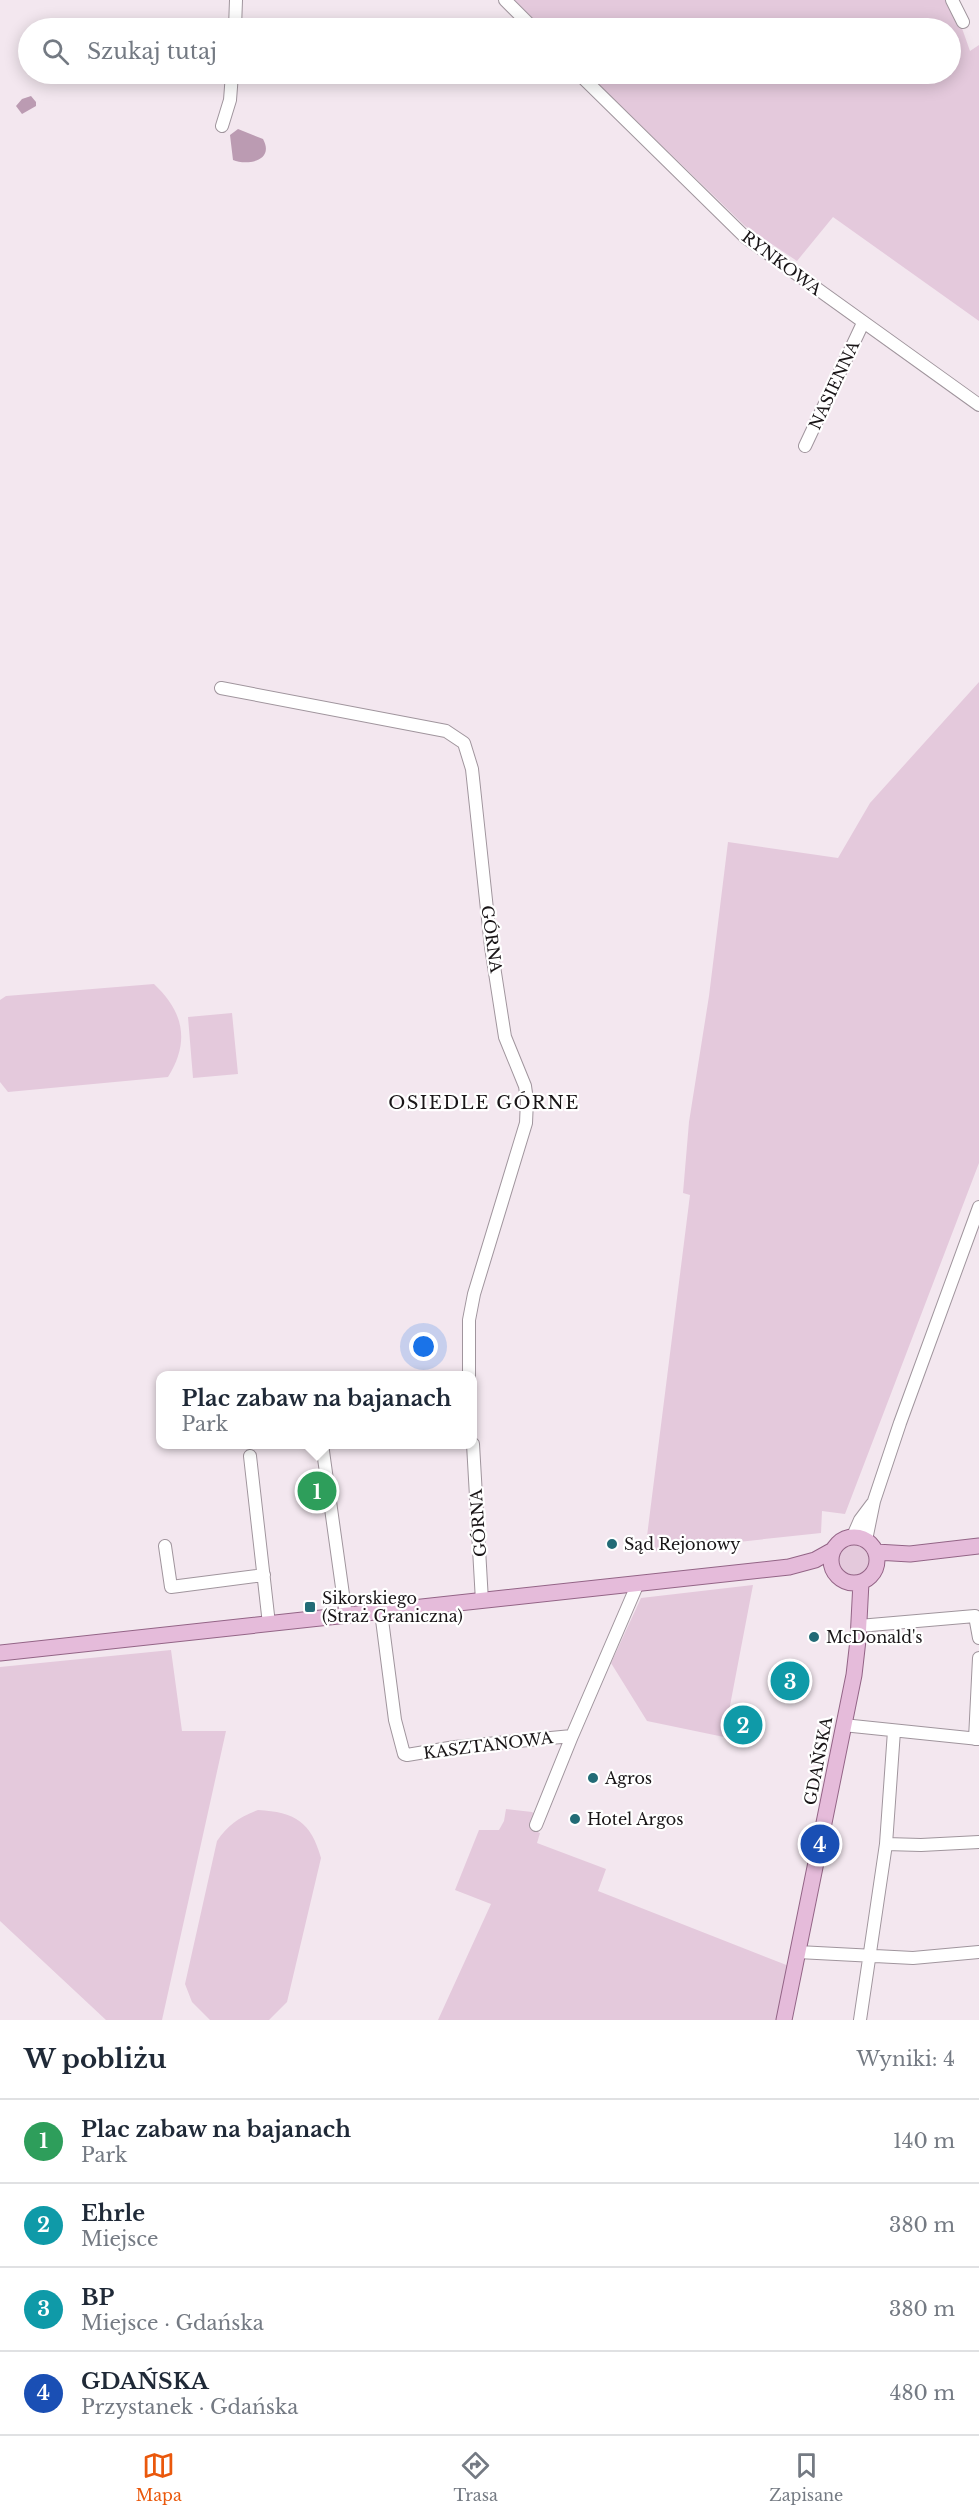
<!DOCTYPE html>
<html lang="pl">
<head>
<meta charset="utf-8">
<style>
	body { margin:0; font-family:"Libre Baskerville",serif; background:#f6f6f7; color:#1f2937 }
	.you { position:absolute; left:424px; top:1347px; width:21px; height:21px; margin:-15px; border:4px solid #fff; border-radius:50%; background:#1a73e8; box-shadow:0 0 0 9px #1a73e833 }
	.badge { display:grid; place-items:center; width:39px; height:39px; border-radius:50%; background:#ea580c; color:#fff; font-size:20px; font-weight:700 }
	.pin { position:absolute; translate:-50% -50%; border:3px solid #fff; box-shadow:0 2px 6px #0006 }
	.popup { position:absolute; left:156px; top:1371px; width:321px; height:78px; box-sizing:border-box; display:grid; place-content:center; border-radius:12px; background:#fff; filter:drop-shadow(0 2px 4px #0005); font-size:20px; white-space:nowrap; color:#747a83 }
	.popup b { font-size:22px; color:#1f2937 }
	.popup::after { content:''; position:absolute; left:50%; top:100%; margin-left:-12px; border:12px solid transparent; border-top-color:#fff }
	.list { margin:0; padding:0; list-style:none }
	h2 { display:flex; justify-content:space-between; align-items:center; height:78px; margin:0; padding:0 24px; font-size:26px }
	h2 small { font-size:20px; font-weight:400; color:#747a83 }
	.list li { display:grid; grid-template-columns:39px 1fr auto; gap:18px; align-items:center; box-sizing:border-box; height:84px; padding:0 24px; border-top:2px solid #e0e1e3 }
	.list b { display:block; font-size:22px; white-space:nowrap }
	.list p { margin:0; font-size:20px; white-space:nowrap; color:#747a83 }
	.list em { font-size:20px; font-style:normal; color:#747a83 }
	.icon { flex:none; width:33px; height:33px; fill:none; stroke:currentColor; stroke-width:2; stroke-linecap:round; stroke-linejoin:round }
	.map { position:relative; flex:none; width:979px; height:2020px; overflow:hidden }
	.search { position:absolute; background:#fff; box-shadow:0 3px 15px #0003; left:18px; right:18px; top:18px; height:66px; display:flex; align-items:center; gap:15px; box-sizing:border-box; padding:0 21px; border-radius:33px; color:#747a83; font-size:22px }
	.sheet { height:414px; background:#fff }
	nav { display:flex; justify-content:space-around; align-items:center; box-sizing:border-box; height:84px; border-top:2px solid #e0e1e3; background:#fff; font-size:16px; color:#747a83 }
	nav a { display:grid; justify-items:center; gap:3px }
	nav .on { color:#ea580c }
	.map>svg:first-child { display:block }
	.green { fill:#e4c9dc }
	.water { fill:#bb9bb2 }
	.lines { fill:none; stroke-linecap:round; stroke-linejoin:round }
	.minor-casing { stroke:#a0959d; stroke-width:14 }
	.major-casing { stroke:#936486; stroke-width:17 }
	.minor { stroke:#fff; stroke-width:12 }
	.major { stroke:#e5bbda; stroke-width:15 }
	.poi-dot { fill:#226b76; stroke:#fff; stroke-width:2 }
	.labels { text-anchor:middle; stroke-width:4.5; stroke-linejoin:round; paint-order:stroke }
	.street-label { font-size:16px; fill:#191517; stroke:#fff }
	.poi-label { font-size:16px; fill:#191517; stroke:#fff; text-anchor:start }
	.neighbourhood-label { font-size:18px; letter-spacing:1.5px; fill:#191517; stroke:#fff }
</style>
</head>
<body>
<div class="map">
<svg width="979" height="2020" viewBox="0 0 979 2020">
	<rect width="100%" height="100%" fill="#f3e7ef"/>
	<path class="green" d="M513,0H952L970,51L979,45V321L833,217L797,261L745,226L588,74H950V28H542Z
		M979,682V1163L845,1514L822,1511L821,1533L645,1552L690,1195L683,1193L689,1122L709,996L728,842L838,858L870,803Z
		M154,984C184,1012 190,1042 168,1077L8,1092L0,1082V1000L6,996Z
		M232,1013L238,1074L193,1078L188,1017Z
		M837 1561a16 16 0 1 1 32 0a16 16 0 1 1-32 0Z
		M753,1585L724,1737L647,1721L611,1663L641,1598Z
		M171,1650L182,1731H226L162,2020H106L0,1921V1667Z
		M506,1809L532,1812L538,1817L530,1829L540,1833L537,1843L606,1869L598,1891L789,1966L777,2020H438L491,1904L455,1890L479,1830H499L504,1821Z
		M258,1810C295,1812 311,1822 321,1858L287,2002L269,2020H210L192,2002L185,1984L217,1841C228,1825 239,1817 258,1810Z"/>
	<path class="water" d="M31,96L36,102V106L22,114L16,106L22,99Z
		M238,129L263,139C275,161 247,166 233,160L230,135Z"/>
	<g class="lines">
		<g class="minor-casing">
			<path id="minor" d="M505,0L533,28
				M952,0L963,22
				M235,28L236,0
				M579,74L745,237L979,405
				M222,126L230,100L232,74
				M805,446L863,323
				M221,688L446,731L464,743L472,769L491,947L505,1037L525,1086L527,1100L526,1123L474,1294L469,1320V1376
				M322,1444L346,1616
				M473,1444L482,1601
				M250,1456L269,1624
				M853,1536L860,1520L872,1504
				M866,1540L874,1501L900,1423L979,1207
				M165,1546L171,1587L264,1575
				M381,1612L395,1720L404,1754L407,1755L455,1747L572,1736
				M859,1626L975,1616L979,1638
				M843,1725L979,1739
				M975,1739L979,1658
				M536,1825L572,1736L638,1583
				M886,1844L921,1845L979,1842
				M798,1952L913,1958L979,1952
				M860,2020L886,1844L894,1731"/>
		</g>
		<g class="major-casing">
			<path id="major" d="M831 1560a23 23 0 1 1 46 0a23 23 0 1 1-46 0Z
				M876,1552L910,1554L979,1546
				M0,1653L789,1567L815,1560L833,1550
				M784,2020L854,1675L858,1640L861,1582"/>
		</g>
		<use href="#minor" class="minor"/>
		<use href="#major" class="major"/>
	</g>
	<g class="poi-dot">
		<circle cx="612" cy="1544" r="6"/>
		<rect x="304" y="1601" width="12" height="12" rx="3"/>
		<circle cx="814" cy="1637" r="6"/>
		<circle cx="593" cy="1778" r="6"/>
		<circle cx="575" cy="1819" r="6"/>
	</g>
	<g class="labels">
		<g class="street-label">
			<text transform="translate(782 263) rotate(37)" y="6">RYNKOWA</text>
			<text transform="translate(834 385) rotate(-65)" y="6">NASIENNA</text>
			<text transform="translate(492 939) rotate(82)" y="6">GÓRNA</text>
			<text transform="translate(478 1523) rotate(-94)" y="6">GÓRNA</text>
			<text transform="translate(488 1745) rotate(-7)" y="6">KASZTANOWA</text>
			<text transform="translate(818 1761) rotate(-79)" y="6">GDAŃSKA</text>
		</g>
		<g class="poi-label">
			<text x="624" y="1550">Sąd Rejonowy</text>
			<text x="322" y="1604">Sikorskiego<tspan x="322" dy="18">(Straż Graniczna)</tspan></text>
			<text x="826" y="1643">McDonald's</text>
			<text x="605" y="1784">Agros</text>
			<text x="587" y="1825">Hotel Argos</text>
		</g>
		<g class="neighbourhood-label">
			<text x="484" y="1109">OSIEDLE GÓRNE</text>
		</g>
	</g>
</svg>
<div class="you"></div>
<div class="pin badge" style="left:317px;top:1491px;background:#2e9e5b">1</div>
<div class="popup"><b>Plac zabaw na bajanach</b>Park</div>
<div class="pin badge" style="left:743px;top:1725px;background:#0f9aa8">2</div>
<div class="pin badge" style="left:790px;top:1681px;background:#0f9aa8">3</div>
<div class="pin badge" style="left:820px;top:1844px;background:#1a4fb4">4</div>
<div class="search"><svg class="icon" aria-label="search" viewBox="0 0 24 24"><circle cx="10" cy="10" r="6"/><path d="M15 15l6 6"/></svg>Szukaj tutaj</div>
</div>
<section class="sheet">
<h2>W pobliżu<small>Wyniki: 4</small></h2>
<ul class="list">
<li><span class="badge" style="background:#2e9e5b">1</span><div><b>Plac zabaw na bajanach</b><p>Park</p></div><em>140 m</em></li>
<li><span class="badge" style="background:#0f9aa8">2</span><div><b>Ehrle</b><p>Miejsce</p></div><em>380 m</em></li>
<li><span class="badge" style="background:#0f9aa8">3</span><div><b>BP</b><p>Miejsce · Gdańska</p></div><em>380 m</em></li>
<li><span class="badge" style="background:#1a4fb4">4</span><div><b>GDAŃSKA</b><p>Przystanek · Gdańska</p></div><em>480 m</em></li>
</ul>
</section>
<nav>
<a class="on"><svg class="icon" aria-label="map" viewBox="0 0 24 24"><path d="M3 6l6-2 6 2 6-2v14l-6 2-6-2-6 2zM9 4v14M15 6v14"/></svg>Mapa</a>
<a><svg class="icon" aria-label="directions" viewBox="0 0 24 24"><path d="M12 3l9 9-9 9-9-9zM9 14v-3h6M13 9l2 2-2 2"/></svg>Trasa</a>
<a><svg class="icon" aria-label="saved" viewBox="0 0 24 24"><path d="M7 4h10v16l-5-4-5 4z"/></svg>Zapisane</a>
</nav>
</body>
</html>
